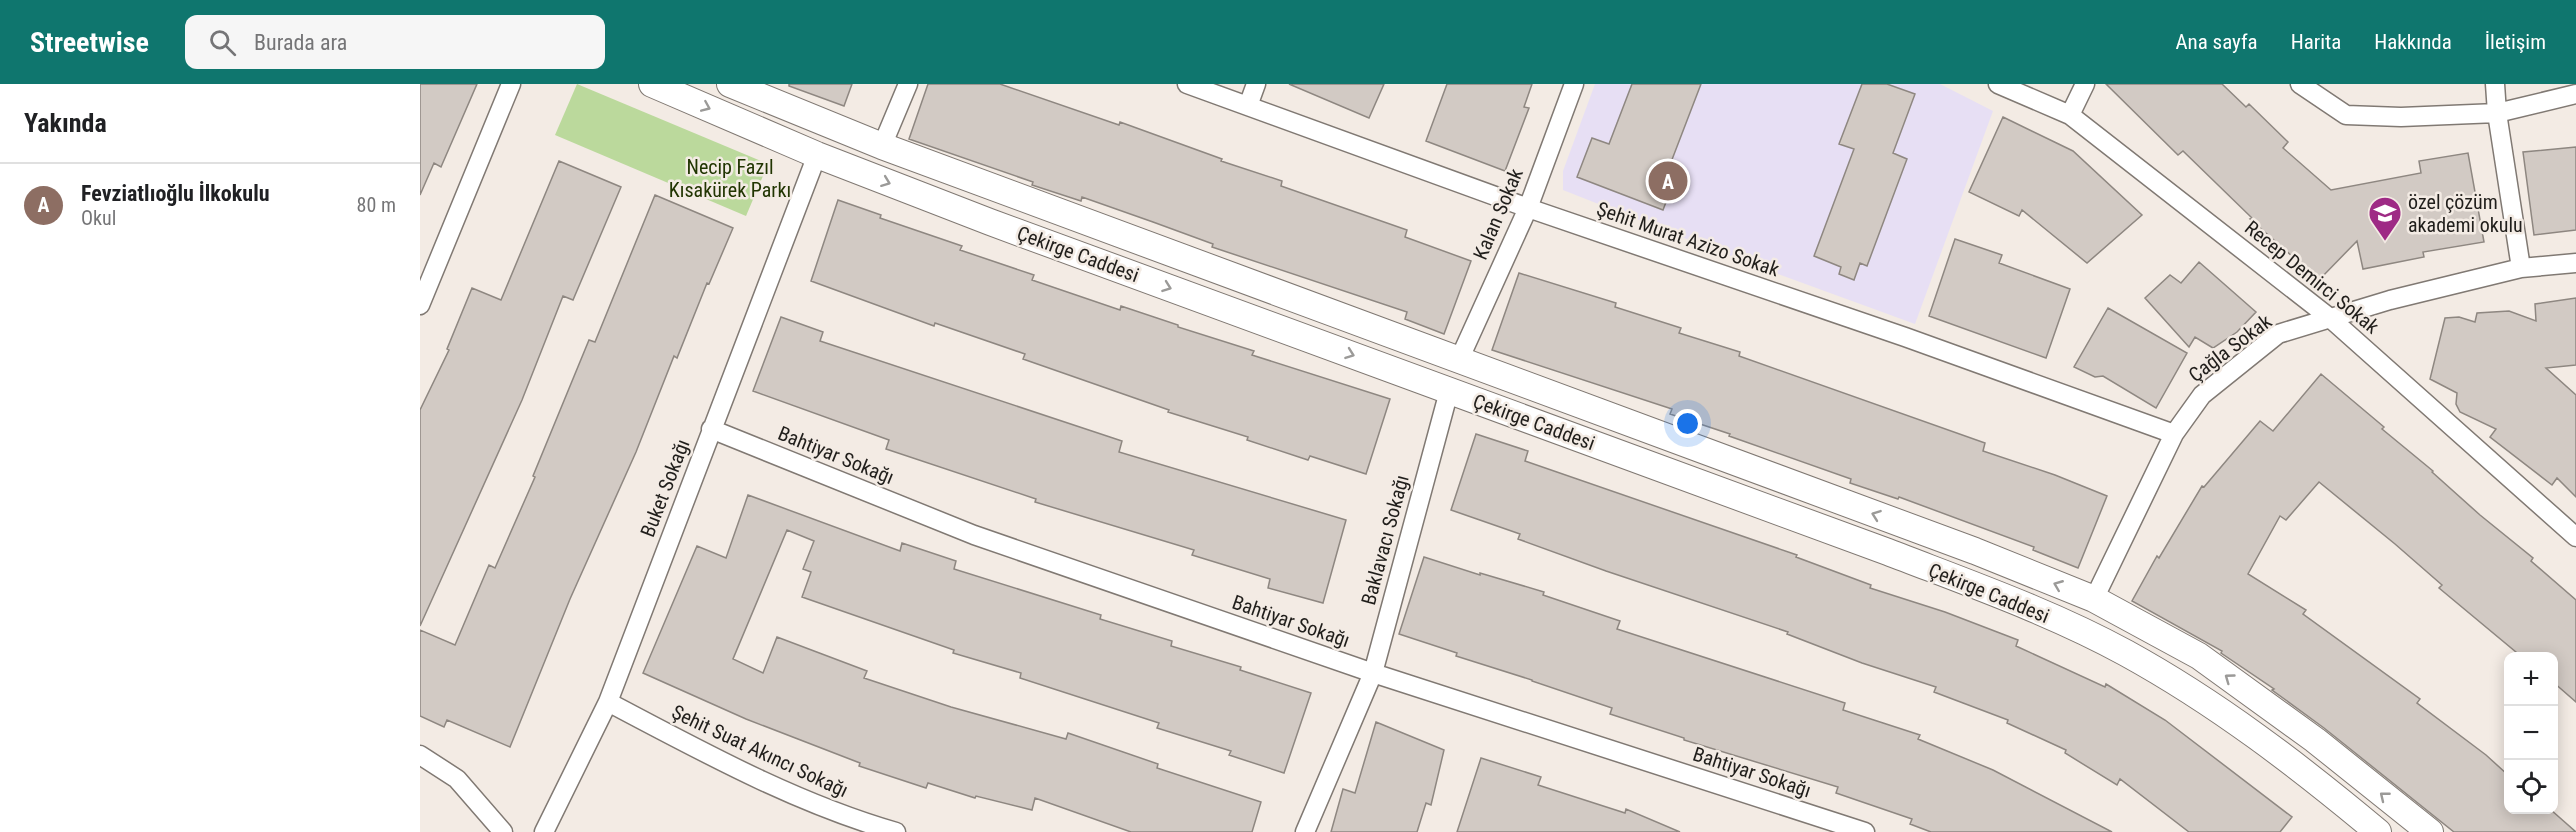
<!DOCTYPE html>
<html lang="tr">
<head>
<meta charset="utf-8">
<style>
	body { margin:0; font-family:"Roboto Condensed",sans-serif; background:#f6f6f6; color:#202124 }
	.controls { position:absolute; right:18px; bottom:18px; display:grid; overflow:hidden; border-radius:12px; box-shadow:0 3px 15px #0003 }
	.controls button { width:54px; height:54px; display:grid; place-items:center; padding:0; border:0; border-bottom:2px solid #e0e0e0; background:#fff; color:#202124; font:30px sans-serif }
	.you { position:absolute; left:1268px; top:340px; width:21px; height:21px; margin:-15px; border:4px solid #fff; border-radius:50%; background:#1a73e8; box-shadow:0 0 0 9px #1a73e833 }
	.badge { display:grid; place-items:center; width:39px; height:39px; border-radius:50%; background:#0f766e; color:#fff; font-size:20px; font-weight:700 }
	.pin { position:absolute; translate:-50% -50%; border:3px solid #fff; box-shadow:0 2px 6px #0006 }
	.list { margin:0; padding:0; list-style:none }
	h2 { display:flex; justify-content:space-between; align-items:center; height:78px; margin:0; padding:0 24px; font-size:26px }
	h2 small { font-size:20px; font-weight:400; color:#757577 }
	.list li { display:grid; grid-template-columns:39px 1fr auto; gap:18px; align-items:center; box-sizing:border-box; height:84px; padding:0 24px; border-top:2px solid #e0e0e0 }
	.list b { display:block; font-size:22px; white-space:nowrap }
	.list p { margin:0; font-size:20px; white-space:nowrap; color:#757577 }
	.list em { font-size:20px; font-style:normal; color:#757577 }
	.icon { flex:none; width:33px; height:33px; fill:none; stroke:currentColor; stroke-width:2; stroke-linecap:round; stroke-linejoin:round }
	.map { position:relative; flex:none; width:2156px; height:748px; overflow:hidden }
	header { display:flex; align-items:center; gap:36px; box-sizing:border-box; height:84px; padding:0 30px; background:#0f766e; color:#fff }
	header strong { font-size:28px }
	nav { display:flex; gap:33px; margin-inline-start:auto; font-size:21px }
	.search { width:420px; height:54px; background:#f6f6f6; display:flex; align-items:center; gap:15px; box-sizing:border-box; padding:0 21px; border-radius:12px; color:#757577; font-size:22px }
	main { display:flex }
	aside { flex:1; background:#fff }
	.map>svg:first-child { display:block }
	.education { fill:#e7dff4 }
	.green { fill:#bbd99c }
	.building { fill:#d2cac4; stroke:#8e8781; stroke-width:1.5 }
	.lines { fill:none; stroke-linecap:round; stroke-linejoin:round }
	.minor-casing { stroke:#807973; stroke-width:21 }
	.secondary-casing { stroke:#807973; stroke-width:28 }
	.minor { stroke:#fff; stroke-width:18 }
	.secondary { stroke:#fff; stroke-width:26 }
	.oneway { stroke:#9b9a98 }
	.labels { text-anchor:middle; stroke-width:5; stroke-linejoin:round; paint-order:stroke }
	.park-label { font-size:20px; fill:#213502; stroke:#f3ebe4 }
	.poi-label { font-size:20px; fill:#201e1b; stroke:#f3ebe4; text-anchor:start }
	.street-label { font-size:20px; fill:#201e1b; stroke:#f3ebe4 }
</style>
</head>
<body>
<header>
<strong>Streetwise</strong>
<div class="search"><svg class="icon" aria-label="search" viewBox="0 0 24 24"><circle cx="10" cy="10" r="6"/><path d="M15 15l6 6"/></svg>Burada ara</div>
<nav><a>Ana sayfa</a><a>Harita</a><a>Hakkında</a><a>İletişim</a></nav>
</header>
<main>
<aside>
<h2>Yakında<small></small></h2>
<ul class="list">
<li><span class="badge" style="background:#8d6e63">A</span><div><b>Fevziatlıoğlu İlkokulu</b><p>Okul</p></div><em>80 m</em></li>
</ul>
</aside>
<div class="map">
<svg width="2156" height="748" viewBox="0 0 2156 748">
	<rect width="100%" height="100%" fill="#f3ebe4"/>
	<path class="education" d="M1175,0H1520L1573,27L1495,240L1320,176L1143,106V87Z"/>
	<path class="green" d="M157,0L348,80L326,132L135,51Z"/>
	<path class="building" d="M0,0H57L21,83L14,79L0,111Z
		M369,0H432L424,22L369,2Z
		M508,0H580L699,41L700,38L802,75L801,77L862,97L861,102L987,146L985,153L1051,177L1024,250L985,235L987,228L792,163L793,160L733,138L662,113L661,117L612,101L613,98L489,55Z
		M869,0H964L949,34Z
		M1027,0H1112L1104,23L1109,24L1085,87L1006,57Z
		M1212,0H1281L1248,86L1263,91L1257,107L1251,105L1243,126L1157,93L1172,54L1189,60Z
		M1442,0H1467L1495,10L1473,69L1487,75L1447,182L1440,179L1434,196L1419,190L1421,183L1394,172L1434,65L1419,60Z
		M1686,0H1802L1826,23L1829,20L1868,58L1863,64L1911,106L2001,89L1999,77L2048,69L2064,158L2003,168L2004,173L1943,185L1937,157L1899,196L1830,135L1832,134L1763,67L1758,71Z
		M1583,33L1653,67L1722,131L1667,179L1602,126L1599,132L1549,108Z
		M2156,63V146L2114,151L2103,68Z
		M139,77L201,103L153,216L143,212L102,316L0,542V326L29,266L27,265L52,204L81,216Z
		M235,111L313,144L289,200L287,199L257,274L254,272L216,368L150,515L90,663L27,636L24,643L0,632V546L35,561L69,481L75,484L115,393L113,392L169,256L175,258Z
		M418,116L461,131L460,134L542,162L540,166L614,191L612,196L700,226L701,222L758,241V243L834,267L832,271L970,315L946,390L890,372L888,376L827,356L828,353L748,328L749,326L603,275L605,270L515,239L514,242L391,197Z
		M1535,155L1582,171L1579,179L1650,205L1626,274L1509,232Z
		M1779,178L1836,228L1817,248L1793,264L1775,253L1769,263L1725,214L1750,191L1761,199Z
		M1099,189L1196,219L1195,223L1261,244L1259,249L1320,268L1319,272L1565,359L1563,367L1635,391L1687,412L1658,484L1613,466L1614,463L1479,413L1478,415L1430,399L1431,395L1309,352L1310,350L1250,330L1252,325L1072,266Z
		M2156,214V281L2126,284L2156,311V413L2137,394L2132,401L2070,353L2076,345L2040,328L2036,320L2037,309L2010,295L2025,234L2039,233L2055,238L2057,229L2089,227L2116,237L2115,220Z
		M1688,224L1767,269L1736,324L1683,292L1675,293L1654,283Z
		M361,233L403,248L400,257L702,357L699,368L926,436L903,519L848,504L850,495L772,471L774,466L615,418L616,415L466,365L469,356L333,307Z
		M1901,290L1964,343L1962,345L2013,387L2012,388L2060,431L2113,474L2111,477L2156,516V618L2133,598V573H2102L2019,504L2022,501L1975,460L1899,398L1866,436L1860,432L1828,490L1886,526L1883,530L2000,615L1997,619L2066,671L2088,691V726H2131L2156,748H2034L1904,644L1852,606L1854,605L1801,569L1802,567L1712,517L1737,472L1739,474L1782,402L1784,403L1840,337L1853,347Z
		M1056,350L1108,367L1105,377L1377,471L1376,473L1451,501L1450,504L1525,528L1598,556L1596,562L1685,603L1686,600L1745,636L1872,733L1860,748H1769L1700,695L1697,701L1645,669L1646,666L1587,639L1588,636L1514,608L1516,603L1442,579L1367,550L1368,548L1186,487L1098,455L1100,450L1031,426Z
		M328,411L480,467L482,459L536,477L534,485L681,531L680,535L752,557L751,562L821,583L820,586L891,609L864,689L809,671L811,667L737,644L739,639L600,594L601,589L533,569L534,566L382,513L391,488L383,485L394,457L367,446L313,575L343,589L357,553L447,587L444,594L531,623L646,655L648,649L738,680L737,684L841,718L832,748H711L615,714L612,726L556,712L555,714L508,699L506,704L439,682L440,679L326,635L223,589L277,462L306,474Z
		M1004,473L1060,491V489L1124,508L1123,511L1200,537L1197,545L1425,619L1423,626L1500,651L1498,655L1573,686L1692,748H1511L1490,740L1492,735L1416,709L1418,703L1264,656V654L1190,630L1192,624L1112,597V596L1036,572L1037,569L979,550Z
		M956,638L1024,666L1011,721L1006,719L997,748H911L923,705L935,709Z
		M1061,674L1121,693L1118,701L1205,729L1206,725L1260,748H1037Z"/>
	<g class="lines">
		<g class="minor-casing">
			<path id="minor" d="M767,0L1108,124L1485,253L1754,350
				M1578,0L1650,31L1910,234L2156,453
				M1880,0L1926,31L1981,33L2077,29L2156,10
				M2075,0L2077,29L2101,184
				M828,22L836,0
				M1650,31L1665,0
				M462,62L488,0
				M0,221L91,0
				M1039,276L1108,124L1154,0
				M291,345L554,451L953,589L1445,748
				M1674,515L1754,350L1782,311L1858,250L1970,216L2101,184L2156,179
				M188,618C281,667 375,719 476,748
				M0,671L37,695L83,748
				M124,748L188,618L397,71
				M885,748L953,589L1029,307"/>
		</g>
		<g class="secondary-casing">
			<path id="secondary" d="M232,0L397,71L570,138L1468,468C1548,499 1631,528 1706,569C1797,619 1879,682 1958,748
				M310,0L462,62L1555,467L1674,515L1779,572L1895,656L2010,748"/>
		</g>
		<use href="#minor" class="minor"/>
		<use href="#secondary" class="secondary"/>
	</g>
	<defs><path id="oneway-chevron" d="M-2-3.5L2.5 0L-2 3.5" fill="none" stroke-width="1.6" stroke-linecap="round" stroke-linejoin="round" transform="scale(1.5)"/></defs>
	<g class="oneway">
		<use href="#oneway-chevron" transform="translate(286 23) rotate(23)"/>
		<use href="#oneway-chevron" transform="translate(466 98) rotate(21)"/>
		<use href="#oneway-chevron" transform="translate(747 203) rotate(20)"/>
		<use href="#oneway-chevron" transform="translate(930 270) rotate(20)"/>
		<use href="#oneway-chevron" transform="translate(1456 431) rotate(-160)"/>
		<use href="#oneway-chevron" transform="translate(1638 501) rotate(-158)"/>
		<use href="#oneway-chevron" transform="translate(1809 594) rotate(-144)"/>
		<use href="#oneway-chevron" transform="translate(1964 712) rotate(-141)"/>
	</g>
	<defs>
		<g id="school-pin" transform="scale(1.725)"><path d="M0 17L-7.5 6A9.5 9.5 0 1 1 7.5 6Z" fill="#9e2a85" stroke="#f3ebe4"/><path d="M0-5L7-2L0 1L-7-2ZM-4 1L0 2.5L4 1V4Q0 6-4 4Z" fill="#fff"/></g>
	</defs>
	<g fill-rule="evenodd">
		<use href="#school-pin" x="1965" y="129"/>
	</g>
	<g class="labels">
		<g class="park-label">
			<text x="310" y="90">Necip Fazıl<tspan x="310" dy="23">Kısakürek Parkı</tspan></text>
		</g>
		<g class="poi-label">
			<text x="1988" y="125">özel çözüm<tspan x="1988" dy="23">akademi okulu</tspan></text>
		</g>
		<g class="street-label">
			<text transform="translate(1078 130) rotate(-67)" y="7">Kalan Sokak</text>
			<text transform="translate(1268 155) rotate(19)" y="7">Şehit Murat Azizo Sokak</text>
			<text transform="translate(658 170) rotate(20)" y="7">Çekirge Caddesi</text>
			<text transform="translate(1892 193) rotate(39)" y="7">Recep Demirci Sokak</text>
			<text transform="translate(1810 264) rotate(-37)" y="7">Çağla Sokak</text>
			<text transform="translate(1114 338) rotate(20)" y="7">Çekirge Caddesi</text>
			<text transform="translate(416 371) rotate(22)" y="7">Bahtiyar Sokağı</text>
			<text transform="translate(245 404) rotate(-69)" y="7">Buket Sokağı</text>
			<text transform="translate(965 456) rotate(-75)" y="7">Baklavacı Sokağı</text>
			<text transform="translate(1569 509) rotate(22)" y="7">Çekirge Caddesi</text>
			<text transform="translate(871 537) rotate(19)" y="7">Bahtiyar Sokağı</text>
			<text transform="translate(340 667) rotate(25)" y="7">Şehit Suat Akıncı Sokağı</text>
			<text transform="translate(1332 688) rotate(18)" y="7">Bahtiyar Sokağı</text>
		</g>
	</g>
</svg>
<div class="controls">
<button>+</button>
<button>−</button>
<button><svg class="icon" aria-label="locate" viewBox="0 0 24 24"><circle cx="12" cy="12" r="6"/><path d="M12 2v4M12 18v4M2 12h4M18 12h4"/></svg></button>
</div>
<div class="you"></div>
<div class="pin badge" style="left:1248px;top:97px;background:#8d6e63">A</div>
</div>
</main>
</body>
</html>
